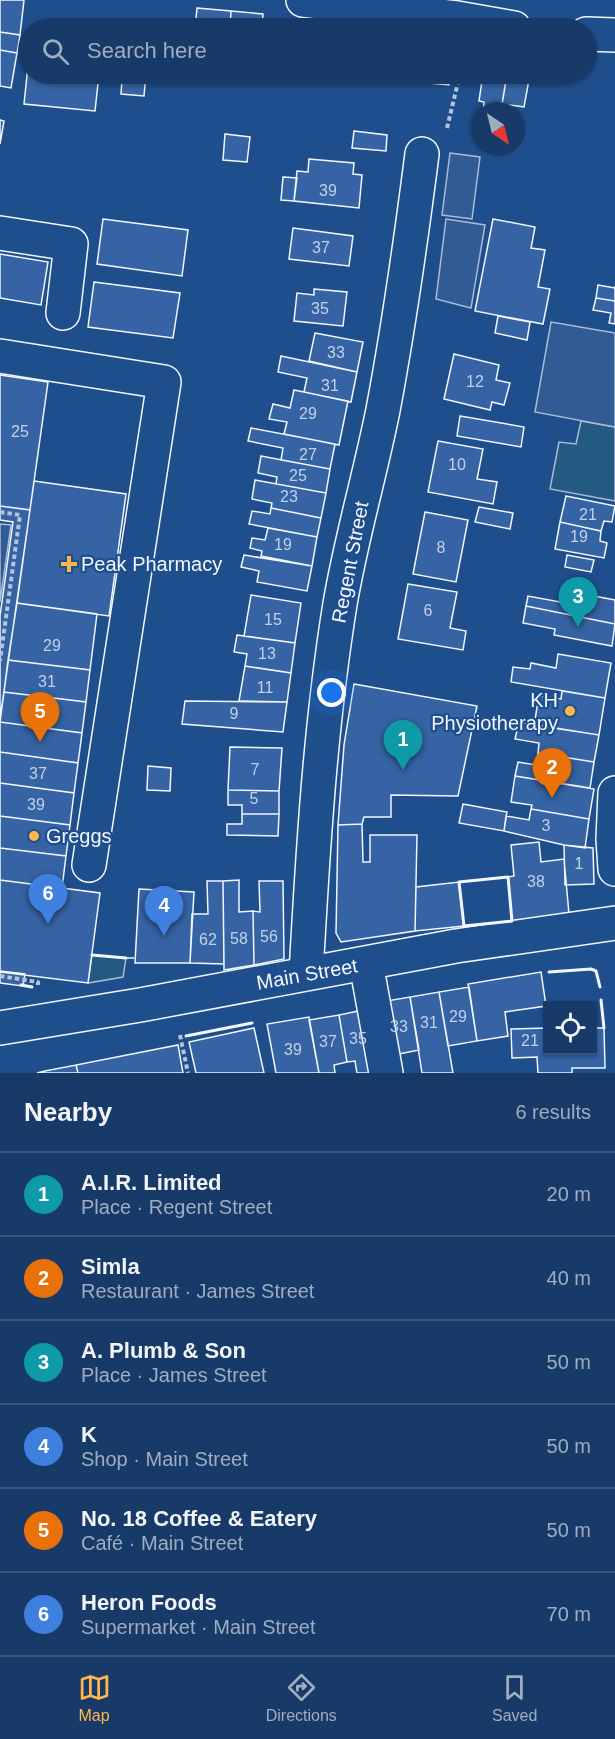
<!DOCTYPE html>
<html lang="en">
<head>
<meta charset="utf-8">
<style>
	body { margin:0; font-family:Arial,sans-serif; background:#244571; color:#f1f3f6 }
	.controls { position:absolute; right:18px; bottom:18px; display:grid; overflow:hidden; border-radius:0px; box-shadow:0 2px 4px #0004 }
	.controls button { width:54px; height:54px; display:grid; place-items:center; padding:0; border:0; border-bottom:2px solid #36547d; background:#173a69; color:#f1f3f6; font:30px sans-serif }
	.compass { position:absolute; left:471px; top:102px; width:54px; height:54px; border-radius:50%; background:#173a69; box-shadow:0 2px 4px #0004; rotate:145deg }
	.you { position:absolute; left:332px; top:693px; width:21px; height:21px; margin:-15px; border:4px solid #fff; border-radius:50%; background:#1a73e8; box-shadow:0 0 0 9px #1a73e833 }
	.badge { display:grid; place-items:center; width:39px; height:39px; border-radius:50%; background:#ffb74d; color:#fff; font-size:20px; font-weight:700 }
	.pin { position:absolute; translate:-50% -50px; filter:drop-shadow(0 2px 3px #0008) }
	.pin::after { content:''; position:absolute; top:32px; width:21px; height:18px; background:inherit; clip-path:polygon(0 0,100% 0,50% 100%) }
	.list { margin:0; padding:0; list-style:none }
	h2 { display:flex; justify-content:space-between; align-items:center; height:78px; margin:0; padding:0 24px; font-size:26px }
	h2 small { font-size:20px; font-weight:400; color:#9eadc0 }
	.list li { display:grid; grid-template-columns:39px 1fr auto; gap:18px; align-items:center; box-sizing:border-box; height:84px; padding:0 24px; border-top:2px solid #36547d }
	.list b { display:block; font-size:22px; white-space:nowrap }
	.list p { margin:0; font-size:20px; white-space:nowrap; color:#9eadc0 }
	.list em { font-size:20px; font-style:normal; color:#9eadc0 }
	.icon { flex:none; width:33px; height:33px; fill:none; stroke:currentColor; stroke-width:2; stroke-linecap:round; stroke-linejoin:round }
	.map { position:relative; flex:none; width:615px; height:1073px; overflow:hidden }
	.search { position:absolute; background:#173a69; box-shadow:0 2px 4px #0004; left:18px; right:18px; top:18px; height:66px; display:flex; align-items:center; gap:15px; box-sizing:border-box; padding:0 21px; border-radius:33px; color:#9eadc0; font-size:22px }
	.sheet { height:582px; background:#173a69 }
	nav { display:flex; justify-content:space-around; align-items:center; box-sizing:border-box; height:84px; border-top:2px solid #36547d; background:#173a69; font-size:16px; color:#9eadc0 }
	nav a { display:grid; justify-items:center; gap:3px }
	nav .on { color:#ffb74d }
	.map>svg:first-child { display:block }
	.green { fill:#245a82; stroke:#a8bbd7; stroke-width:1.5 }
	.parking { fill:#305b95; stroke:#a8bbd7; stroke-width:1.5 }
	.building { fill:#3563a3; stroke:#f2f6ff; stroke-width:1.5 }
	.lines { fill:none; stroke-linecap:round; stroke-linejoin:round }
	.minor-casing { stroke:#f2f6ff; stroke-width:36 }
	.path { stroke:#b3c4dc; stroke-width:4; stroke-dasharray:4.5 3; stroke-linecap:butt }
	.minor { stroke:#1f4e8c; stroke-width:33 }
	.fence { stroke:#f2f6ff; stroke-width:1.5; stroke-dasharray:8 3; stroke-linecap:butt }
	.wall { stroke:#f2f6ff; stroke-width:3 }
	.poi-dot { fill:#ffb74d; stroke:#1f4e8c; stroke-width:2 }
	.labels { text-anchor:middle; stroke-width:4.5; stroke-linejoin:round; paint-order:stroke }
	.number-label { font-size:16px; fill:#c3d1e8 }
	.street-label { font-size:20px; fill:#f2f6ff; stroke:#1f4e8c }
	.poi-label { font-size:20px; fill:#f2f6ff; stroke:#1f4e8c; text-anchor:start }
</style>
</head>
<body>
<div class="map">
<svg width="615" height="1073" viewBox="0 0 615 1073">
	<rect width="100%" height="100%" fill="#1f4e8c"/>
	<path class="green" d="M581,421L615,427V501L550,489L559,442L576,444Z
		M92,955L126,958L123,977L88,983Z"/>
	<path class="parking" d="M450,153L480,157L472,219L442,215Z
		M446,219L485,225L471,308L436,299Z
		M551,322L615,333V427L535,412Z
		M0,524L11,525L0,602Z"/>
	<path class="building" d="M0,0H24L20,35L0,32Z
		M197,8L231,11L230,28H195Z
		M231,11L263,14L262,28H230Z
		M115,20L161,24L160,28H114Z
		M271,20L311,24L310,28H270Z
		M311,24L330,25V28H310Z
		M330,25L362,27V28H330Z
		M0,32L20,35L17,53L0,50Z
		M0,50L17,53L11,88L0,86Z
		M28,66V74H99L95,111L24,104Z
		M111,74H157L156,76L146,75L144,96L121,94L122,79H110Z
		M365,74H407L406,81L365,77Z
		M407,74H450L449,85L406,81Z
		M483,74H507L501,111H483L484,102L479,101Z
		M507,74H530L524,107L502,104Z
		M0,120L4,121L0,144Z
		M354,131L387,135L386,151L352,148Z
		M225,134L250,137L247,162L223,160Z
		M309,159L354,163L353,174L362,175L359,208L294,201L297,171L308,172Z
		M283,177L297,178L294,201L281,200Z
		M103,219L188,230L182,276L97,264Z
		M493,219L535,227L531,248L545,250L538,287L550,289L543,324L475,311Z
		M293,228L353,236L349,266L289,259Z
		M0,254L48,262L41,305L0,298Z
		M94,282L180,293L173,338L88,327Z
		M598,285L615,288V286V301L596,298Z
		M314,289L347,292L343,326L294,321L297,293L314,295Z
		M596,298L615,301V324L609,323L611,313L593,310Z
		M498,316L530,322L527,340L495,333Z
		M315,333L363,342L357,372L309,361Z
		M454,354L499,365L496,380L510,383L504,405L492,402L490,410L444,399Z
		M281,356L357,372L351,402L304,392L307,378L278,372Z
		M0,375L48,382L30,510L0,506Z
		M294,390L348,401L339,445L284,434L287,422L269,419L273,404L290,408Z
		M460,416L524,427L521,447L457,436Z
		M251,428L335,444L330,469L281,460L283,448L248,441Z
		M438,441L483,449L477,479L497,482L493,504L428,492Z
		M261,456L330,469L326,493L276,484L277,477L258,473Z
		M255,480L326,493L321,518L271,508L272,503L252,499Z
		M34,481L126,494L109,616L17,603Z
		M566,496L615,506L612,522L604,521L601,531L560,522Z
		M0,506L30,510L0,719V616L13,522L0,520Z
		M479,507L513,513L510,529L475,522Z
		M271,508L321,518L317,537L249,524L252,511L270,514Z
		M425,512L468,520L456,582L413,574Z
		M560,522L601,531L600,541L607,543L604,558L555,549Z
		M268,528L317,537L312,566L261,556L262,551L250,548L252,538L265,540Z
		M244,555L312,566L307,591L257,582L259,571L241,567Z
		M567,555L594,560L591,572L565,567Z
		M408,584L457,592L450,628L466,631L463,650L398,639Z
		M563,590L615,600V624L526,606L528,596L560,602Z
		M251,595L301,603L295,643L244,636Z
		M17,603L97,614L90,670L8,660Z
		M526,606L615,624L612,646L554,635L555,629L523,623Z
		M237,635L295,643L291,673L245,666L247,654L234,652Z
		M558,654L611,663L605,698L511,682L513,667L530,669L531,663L556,668Z
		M8,660L90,670L86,702L4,692Z
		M245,666L291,673L287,702L239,701Z
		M354,684L477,706L458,796L391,795V817H364L362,824L338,825L344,745Z
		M562,691L605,698L599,735L534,725L539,696L561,699Z
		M4,692L86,702L82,733L0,722Z
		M185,701L287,702L283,732L182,724Z
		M0,722L82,733L78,763L0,752Z
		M519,722L599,735L594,762L538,753L539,743L515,739Z
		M230,747L282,748L279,791L228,790Z
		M0,752L78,763L74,793L0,783Z
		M538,753L594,762L590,788L515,776L518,762L536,765Z
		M148,766L171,768L170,791L147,790Z
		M515,776L594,789L589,819L531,809L532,805L511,802Z
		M0,783L74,793L70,825L0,816Z
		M228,790L279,791V814H242V805H228Z
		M463,804L507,812L504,831L459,823Z
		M531,809L589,819L585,848L564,845L504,831L506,816L529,820Z
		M242,814H279L278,836L227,835V824H242Z
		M0,816L70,825L66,856L0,848Z
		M362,824L363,862H370V835H417L415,931L341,942L336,933L338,825Z
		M539,842L541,862L564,859L569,914L512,921L508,877L514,876L511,845Z
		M564,845L593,848L594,884L565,885Z
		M0,848L66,856L62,888L0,880Z
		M0,880L100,893L88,983L0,972Z
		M239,880V912L253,911L254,965L224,970L223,881Z
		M207,881H223L224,964L190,963L192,914H208Z
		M259,881H283L284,959L254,965L253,911L260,912Z
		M459,882L464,926L415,931L416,887Z
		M139,889L194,892L190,963H135Z
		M0,971L25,974L23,986L0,983Z
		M541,972L546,1006L505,1012L508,1036L477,1041L468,984Z
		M469,987L477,1041L448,1046L439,992Z
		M439,992L453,1073H422L410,997Z
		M410,997L419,1050L389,1056L380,1002Z
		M368,1009L379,1073H357L355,1061L347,1062L339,1015Z
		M339,1015L347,1062L334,1065L335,1073H319L309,1020Z
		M309,1017L319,1073H276L267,1024Z
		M254,1028L264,1073H196L189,1042Z
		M548,1028V1050H592V1028H604L605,1068H572V1073H538L537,1057L512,1058L511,1029Z
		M178,1045L183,1073H78L76,1065Z
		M76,1065L78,1073H37L45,1071Z"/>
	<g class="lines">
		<g class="minor-casing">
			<path id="minor" d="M303,0L457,18L514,28
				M586,34L615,35
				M0,233L71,244L63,313
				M0,356L164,382L89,865
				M615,793L613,839L615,869
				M366,963L386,1073
				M306,974C313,849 320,728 340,604C351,539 370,475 383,410C399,325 411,240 422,154
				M0,1028L140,1005L456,946L615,923"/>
		</g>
		<path class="path" d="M447,128L460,74
			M0,512L20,515L0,661
			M0,976L38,982V985
			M180,1035L188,1073"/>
		<use href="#minor" class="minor"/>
		<path class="fence" d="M126,958H136"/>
		<path class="wall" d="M508,877L512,921L464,926L459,882Z
			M92,955L126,958
			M549,972L591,969L596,971L600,987
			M21,985L32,987
			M601,1000L604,1028
			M186,1036L252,1023"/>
	</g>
	<g class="poi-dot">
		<path d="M66 555h6v6h6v6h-6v6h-6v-6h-6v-6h6z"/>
		<circle cx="570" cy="711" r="6"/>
		<circle cx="34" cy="836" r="6"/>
	</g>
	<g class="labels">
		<g class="number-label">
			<text x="328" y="196">39</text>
			<text x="321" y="253">37</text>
			<text x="320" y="314">35</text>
			<text x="336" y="358">33</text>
			<text x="475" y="387">12</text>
			<text x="330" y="391">31</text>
			<text x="308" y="419">29</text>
			<text x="20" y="437">25</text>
			<text x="308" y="460">27</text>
			<text x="457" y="470">10</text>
			<text x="298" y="481">25</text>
			<text x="289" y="502">23</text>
			<text x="588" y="520">21</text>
			<text x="579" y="542">19</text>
			<text x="283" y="550">19</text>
			<text x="441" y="553">8</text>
			<text x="428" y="616">6</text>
			<text x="273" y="625">15</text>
			<text x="52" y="651">29</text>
			<text x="267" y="659">13</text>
			<text x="47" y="687">31</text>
			<text x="265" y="693">11</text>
			<text x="234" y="719">9</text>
			<text x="255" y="775">7</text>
			<text x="38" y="779">37</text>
			<text x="254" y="804">5</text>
			<text x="36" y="810">39</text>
			<text x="546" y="831">3</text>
			<text x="579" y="869">1</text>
			<text x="536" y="887">38</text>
			<text x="269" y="942">56</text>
			<text x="239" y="944">58</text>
			<text x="208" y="945">62</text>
			<text x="458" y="1022">29</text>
			<text x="429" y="1028">31</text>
			<text x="399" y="1032">33</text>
			<text x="358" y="1044">35</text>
			<text x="530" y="1046">21</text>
			<text x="328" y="1047">37</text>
			<text x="293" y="1055">39</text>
		</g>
		<g class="street-label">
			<text transform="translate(350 562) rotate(-79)" y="7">Regent Street</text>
			<text transform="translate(307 974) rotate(-10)" y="7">Main Street</text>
		</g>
		<g class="poi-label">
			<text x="81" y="571">Peak Pharmacy</text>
			<text x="558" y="707" text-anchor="end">KH<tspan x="558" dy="23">Physiotherapy</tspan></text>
			<text x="46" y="843">Greggs</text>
		</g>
	</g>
</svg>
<div class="controls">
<button><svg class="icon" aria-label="locate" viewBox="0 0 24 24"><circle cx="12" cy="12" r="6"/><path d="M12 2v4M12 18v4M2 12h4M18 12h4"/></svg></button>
</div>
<svg class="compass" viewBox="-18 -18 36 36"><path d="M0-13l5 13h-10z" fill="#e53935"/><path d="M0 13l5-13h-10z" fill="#9eadc0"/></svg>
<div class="you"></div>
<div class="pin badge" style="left:403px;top:770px;background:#0f9aa8">1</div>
<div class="pin badge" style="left:552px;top:798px;background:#e8710a">2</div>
<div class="pin badge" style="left:578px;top:627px;background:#0f9aa8">3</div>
<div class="pin badge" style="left:164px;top:936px;background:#3f7fe0">4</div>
<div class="pin badge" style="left:40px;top:742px;background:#e8710a">5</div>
<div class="pin badge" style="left:48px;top:924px;background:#3f7fe0">6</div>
<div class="search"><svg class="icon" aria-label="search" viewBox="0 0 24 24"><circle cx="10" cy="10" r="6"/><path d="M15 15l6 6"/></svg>Search here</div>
</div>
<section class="sheet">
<h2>Nearby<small>6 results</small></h2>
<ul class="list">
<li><span class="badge" style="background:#0f9aa8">1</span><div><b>A.I.R. Limited</b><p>Place · Regent Street</p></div><em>20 m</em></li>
<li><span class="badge" style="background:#e8710a">2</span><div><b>Simla</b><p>Restaurant · James Street</p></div><em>40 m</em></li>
<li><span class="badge" style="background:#0f9aa8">3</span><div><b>A. Plumb &amp; Son</b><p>Place · James Street</p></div><em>50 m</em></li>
<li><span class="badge" style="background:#3f7fe0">4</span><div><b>K</b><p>Shop · Main Street</p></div><em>50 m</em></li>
<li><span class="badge" style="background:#e8710a">5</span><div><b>No. 18 Coffee &amp; Eatery</b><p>Café · Main Street</p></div><em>50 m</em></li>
<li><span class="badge" style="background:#3f7fe0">6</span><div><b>Heron Foods</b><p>Supermarket · Main Street</p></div><em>70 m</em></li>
</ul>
</section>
<nav>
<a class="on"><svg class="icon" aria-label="map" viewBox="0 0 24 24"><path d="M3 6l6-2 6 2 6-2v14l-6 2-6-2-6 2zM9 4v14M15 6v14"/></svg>Map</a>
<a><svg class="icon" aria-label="directions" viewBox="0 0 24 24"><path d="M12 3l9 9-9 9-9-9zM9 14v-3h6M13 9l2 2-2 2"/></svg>Directions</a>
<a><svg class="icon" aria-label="saved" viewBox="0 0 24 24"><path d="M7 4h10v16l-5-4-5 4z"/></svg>Saved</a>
</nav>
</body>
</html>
